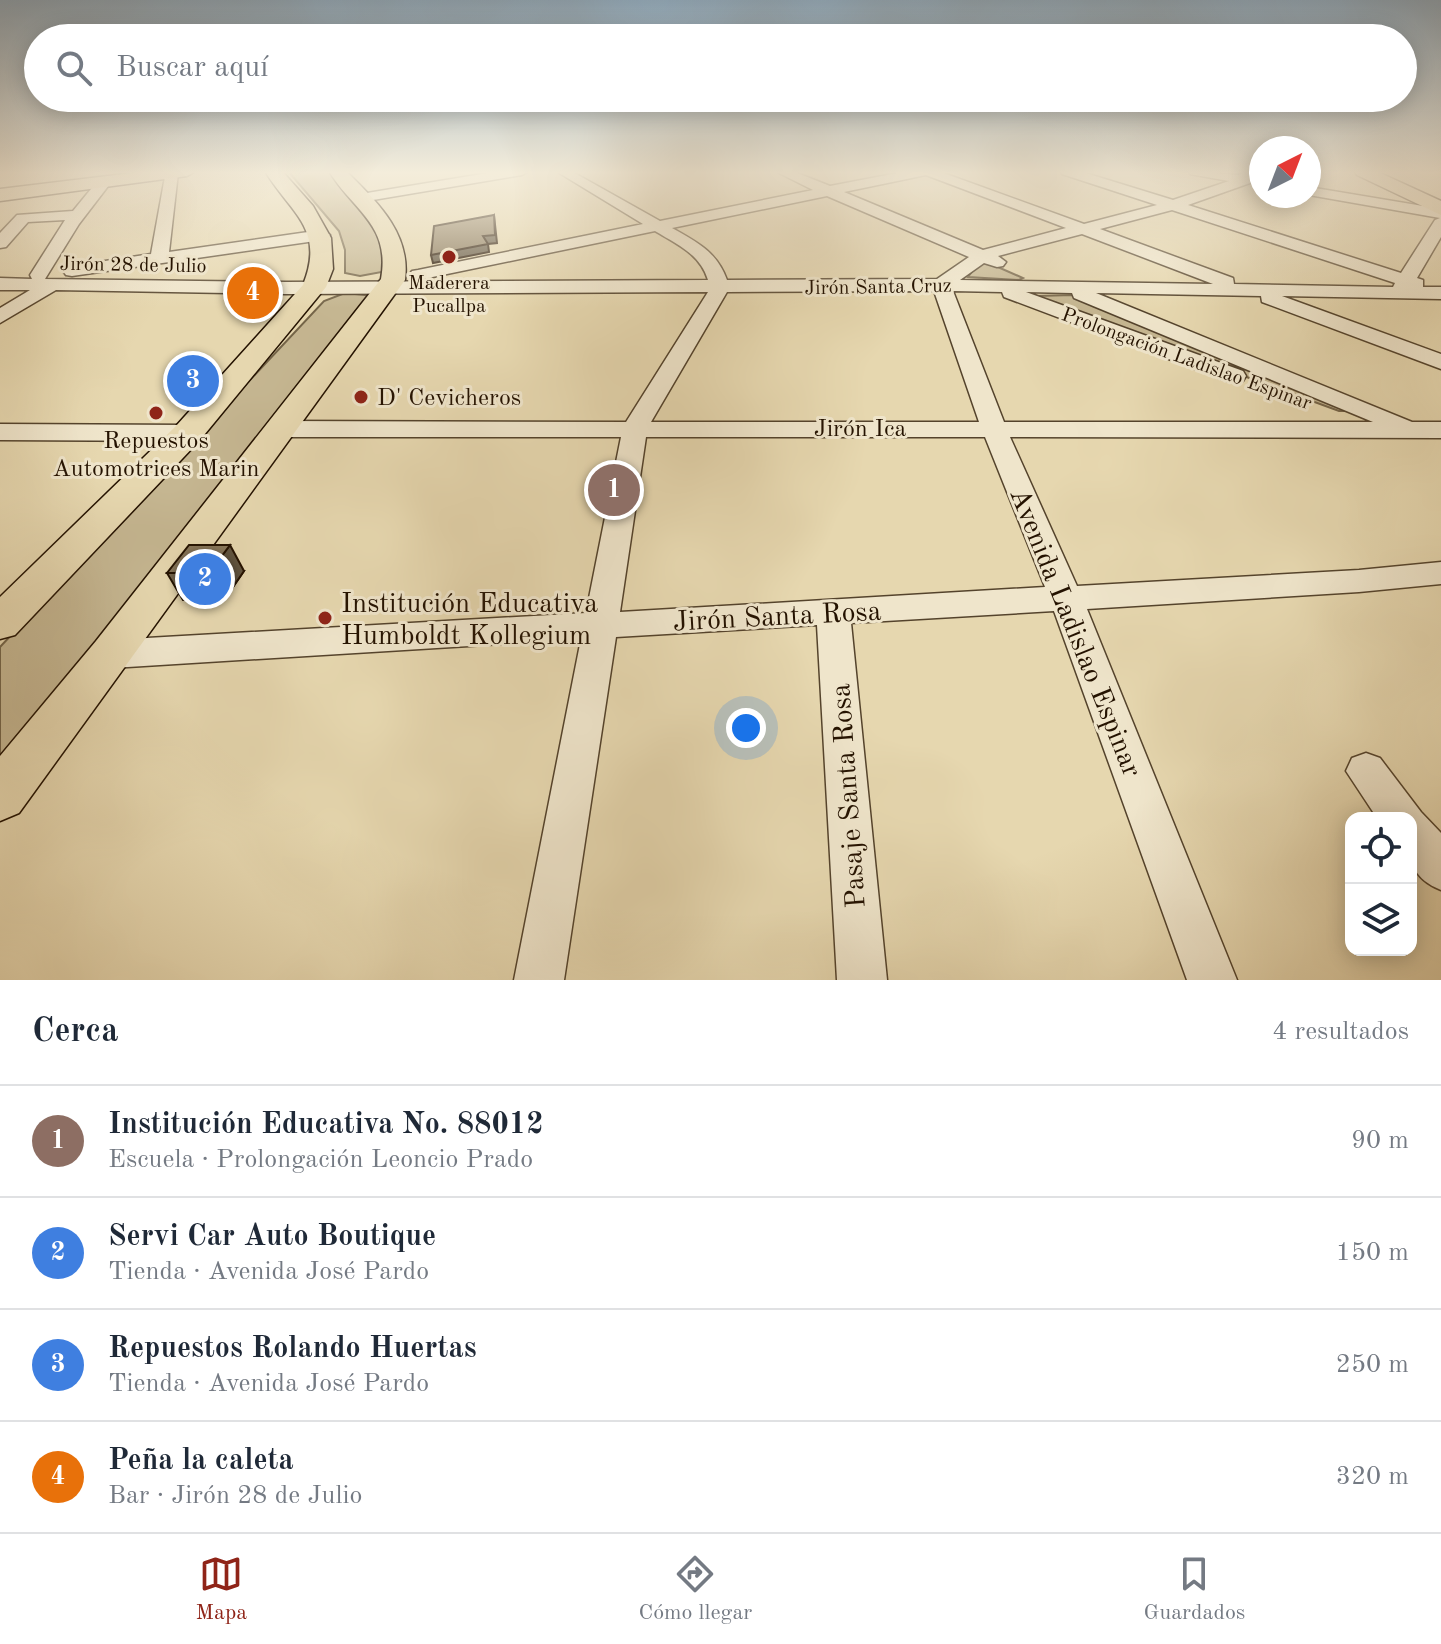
<!DOCTYPE html>
<html lang="es">
<head>
<meta charset="utf-8">
<style>
	body { margin:0; font-family:"Old Standard TT",serif; background:#f6f6f7; color:#1f2937 }
	.controls { position:absolute; right:24px; bottom:24px; display:grid; overflow:hidden; border-radius:16px; box-shadow:0 4px 20px #0003 }
	.controls button { width:72px; height:72px; display:grid; place-items:center; padding:0; border:0; border-bottom:2px solid #e0e1e3; background:#fff; color:#1f2937; font:40px sans-serif }
	.compass { position:absolute; left:1249px; top:136px; width:72px; height:72px; border-radius:50%; background:#fff; box-shadow:0 4px 20px #0003; rotate:42deg }
	.you { position:absolute; left:746px; top:728px; width:28px; height:28px; margin:-20px; border:6px solid #fff; border-radius:50%; background:#1a73e8; box-shadow:0 0 0 12px #1a73e833 }
	.badge { display:grid; place-items:center; width:52px; height:52px; border-radius:50%; background:#8f2418; color:#fff; font-size:26px; font-weight:700 }
	.pin { position:absolute; translate:-50% -50%; border:4px solid #fff; box-shadow:0 2px 8px #0006 }
	.list { margin:0; padding:0; list-style:none }
	h2 { display:flex; justify-content:space-between; align-items:center; height:104px; margin:0; padding:0 32px; font-size:34px }
	h2 small { font-size:26px; font-weight:400; color:#747a83 }
	.list li { display:grid; grid-template-columns:52px 1fr auto; gap:24px; align-items:center; box-sizing:border-box; height:112px; padding:0 32px; border-top:2px solid #e0e1e3 }
	.list b { display:block; font-size:30px; white-space:nowrap }
	.list p { margin:0; font-size:26px; white-space:nowrap; color:#747a83 }
	.list em { font-size:26px; font-style:normal; color:#747a83 }
	.icon { flex:none; width:44px; height:44px; fill:none; stroke:currentColor; stroke-width:2; stroke-linecap:round; stroke-linejoin:round }
	.map { position:relative; flex:none; width:1441px; height:980px; overflow:hidden }
	.search { position:absolute; background:#fff; box-shadow:0 4px 20px #0003; left:24px; right:24px; top:24px; height:88px; display:flex; align-items:center; gap:20px; box-sizing:border-box; padding:0 28px; border-radius:44px; color:#747a83; font-size:30px }
	.sheet { height:552px; background:#fff }
	nav { display:flex; justify-content:space-around; align-items:center; box-sizing:border-box; height:112px; border-top:2px solid #e0e1e3; background:#fff; font-size:22px; color:#747a83 }
	nav a { display:grid; justify-items:center; gap:4px }
	nav .on { color:#8f2418 }
	.map>svg:first-child { display:block }
	.green { fill:#c5b691; stroke:#746448; stroke-width:2 }
	.lines { fill:none; stroke-linecap:round; stroke-linejoin:round }
	.minor-casing { stroke:#54432c; stroke-width:3 }
	.major-casing { stroke:#241200; stroke-width:3 }
	.minor { fill:#efe5cb; fill-rule:evenodd }
	.major { fill:#e6d7af; fill-rule:evenodd }
	.wall { fill:#76674e; stroke:#241200; stroke-width:2 }
	.shaded-wall { fill:#605440; stroke:#241200; stroke-width:2 }
	.building { fill:#89785b; stroke:#241200; stroke-width:2 }
	.poi-dot { fill:#8f2418; stroke:#efe5cb; stroke-width:3 }
	.labels { text-anchor:middle; stroke-width:6; stroke-linejoin:round; paint-order:stroke }
	.far-street-label { font-size:20px; fill:#241200; stroke:#efe5cb }
	.far-poi-label { font-size:20px; fill:#241200; stroke:#efe5cb }
	.poi-label { font-size:24px; fill:#241200; stroke:#efe5cb; text-anchor:start }
	.street-label { font-size:24px; fill:#241200; stroke:#efe5cb }
	.near-poi-label { font-size:28px; fill:#241200; stroke:#efe5cb; text-anchor:start }
	.near-street-label { font-size:28px; fill:#241200; stroke:#efe5cb }
</style>
</head>
<body>
<div class="map">
<svg width="1441" height="980" viewBox="0 0 1441 980">
	<rect width="100%" height="100%" fill="#e6d7af"/>
	<filter id="stains"><feTurbulence type="fractalNoise" baseFrequency=".0025" numOctaves="4"/><feColorMatrix values="0 0 0 0 .2 0 0 0 0 .09 0 0 0 0 .02 0 0 0 .5 -.17"/></filter>
	<radialGradient id="worn" r=".72"><stop offset=".6" stop-color="#630" stop-opacity="0"/><stop offset="1" stop-color="#630" stop-opacity=".3"/></radialGradient>
	<path class="green" d="M288,171H331L381,227L387,271L360,276L345,273V250L339,231Z
		M986,263L991,264L1023,278L1019,280L968,277L977,265Z
		M345,293L375,296L0,762V647L324,301Z
		M1073,295L1084,298L1350,411H1339L1040,301L1035,296Z"/>
	<g class="lines">
		<g class="minor-casing">
			<path id="minor" d="M166,171L178,173L169,252L322,230L330,235L322,240L72,276L66,275L63,271L72,266L151,254Z
				M500,171H529L522,175L361,202L354,198L361,194Z
				M556,171H571L660,221L813,190L775,171H792L830,186L908,171H938L1084,224L1157,205L1062,174L1061,171H1079L1173,200L1229,181L1190,174L1189,171L1239,175L1245,171H1260L1250,183L1188,205L1401,273L1435,220L1440,218L1309,195V187L1441,209V237L1417,278L1423,280V287H1441V299L1282,296L1441,354V369L1262,302L1261,296L1096,293L1412,422H1441V438L1010,437L1077,586L1359,570L1441,562V584L1359,592L1087,609L1237,980H1187L1054,611L851,623L887,980H837L817,625L616,637L564,980H514L581,639L112,668L99,664L94,654L99,644L112,640L586,613L621,437H279L270,434L266,429L270,424L279,421L626,422L708,292L286,294L56,290L0,323V308L30,290H0V278L32,279L30,275L65,220L28,222L6,247L0,248V233L17,215L73,211L100,178L105,177L112,181L79,224L45,279L286,282L708,280C700,254 678,245 655,231L418,280L412,279L409,275L412,271L418,270L643,224ZM926,175L1066,228L983,250L844,192ZM827,196L969,257L937,279L727,280C717,252 697,242 672,228ZM1172,210L1395,283L1393,287L1234,284L1233,278L1100,229ZM1082,234L1213,284L960,280L984,263L997,267L1003,266L1006,262L998,256ZM934,291L979,422H651L727,292ZM953,291L1002,292L1004,297L1227,381H1243L1246,376L1243,371L1026,292L1072,293L1074,298L1373,422H1004ZM646,437H985L1045,587L620,612Z
				M0,424L188,425L197,428L201,433L197,438L188,441L0,440Z
				M1366,753L1380,758L1421,812L1441,833V890C1404,875 1411,852 1411,818H1377L1346,771L1352,758Z"/>
		</g>
		<g class="major-casing">
			<path id="major" d="M149,171H196L187,176L0,201V189Z
				M265,171H282L313,206L331,238L333,269L326,287L200,440L15,635L0,639V597L176,426L303,285C326,228 290,213 265,171Z
				M329,171H346C377,202 411,233 405,280L19,813L0,821V756L96,641L381,279C391,224 352,210 329,171Z
				M1355,171H1376L1441,201V215L1357,175Z"/>
		</g>
		<use href="#minor" class="minor"/>
		<use href="#major" class="major"/>
	</g>
	<path class="wall" d="M244,571L224,600H183L167,573Z"/>
	<path class="shaded-wall" d="M494,215L497,243L488,244L489,252L433,263L431,255Z
		M230,545L244,571L224,600L209,573Z"/>
	<path class="building" d="M494,215L495,235L483,236L488,244L431,255L434,226Z
		M189,545H230L209,573H167Z"/>
	<linearGradient id="sky" x2="0" y2="1"><stop stop-color="#8da7ba"/><stop offset="0.56" stop-color="#f4eddb"/><stop offset="1" stop-color="#f4eddb" stop-opacity="0"/></linearGradient>
	<rect width="1441" height="308" fill="url(#sky)"/>
	<g class="poi-dot">
		<circle cx="449" cy="257" r="8"/>
		<circle cx="361" cy="397" r="8"/>
		<circle cx="156" cy="413" r="8"/>
		<circle cx="325" cy="618" r="8"/>
	</g>
	<g class="labels">
		<g class="far-street-label">
			<text transform="translate(133 264) rotate(1)" y="7">Jirón 28 de Julio</text>
			<text transform="translate(878 286) rotate(-1)" y="7">Jirón Santa Cruz</text>
			<text transform="translate(1187 358) rotate(20)" y="7">Prolongación Ladislao Espinar</text>
		</g>
		<g class="far-poi-label">
			<text x="449" y="289">Maderera<tspan x="449" dy="23">Pucallpa</tspan></text>
		</g>
		<g class="poi-label">
			<text x="377" y="405">D' Cevicheros</text>
			<text x="156" y="448" text-anchor="middle">Repuestos<tspan x="156" dy="28">Automotrices Marin</tspan></text>
		</g>
		<g class="street-label">
			<text x="860" y="436">Jirón Ica</text>
		</g>
		<g class="near-poi-label">
			<text x="341" y="612">Institución Educativa<tspan x="341" dy="32">Humboldt Kollegium</tspan></text>
		</g>
		<g class="near-street-label">
			<text transform="translate(777 615) rotate(-3)" y="10">Jirón Santa Rosa</text>
			<text transform="translate(1077 632) rotate(68)" y="10">Avenida Ladislao Espinar</text>
			<text transform="translate(847 796) rotate(-94)" y="10">Pasaje Santa Rosa</text>
		</g>
	</g>
	<rect width="100%" height="100%" filter="url(#stains)"/>
	<rect width="100%" height="100%" fill="url(#worn)"/>
</svg>
<div class="controls">
<button><svg class="icon" aria-label="locate" viewBox="0 0 24 24"><circle cx="12" cy="12" r="6"/><path d="M12 2v4M12 18v4M2 12h4M18 12h4"/></svg></button>
<button><svg class="icon" aria-label="layers" viewBox="0 0 24 24"><path d="M12 4l9 5-9 5-9-5zM3 14l9 5 9-5"/></svg></button>
</div>
<svg class="compass" viewBox="-18 -18 36 36"><path d="M0-13l5 13h-10z" fill="#e53935"/><path d="M0 13l5-13h-10z" fill="#747a83"/></svg>
<div class="you"></div>
<div class="pin badge" style="left:614px;top:490px;background:#8d6e63">1</div>
<div class="pin badge" style="left:205px;top:579px;background:#3f7fe0">2</div>
<div class="pin badge" style="left:193px;top:381px;background:#3f7fe0">3</div>
<div class="pin badge" style="left:253px;top:293px;background:#e8710a">4</div>
<div class="search"><svg class="icon" aria-label="search" viewBox="0 0 24 24"><circle cx="10" cy="10" r="6"/><path d="M15 15l6 6"/></svg>Buscar aquí</div>
</div>
<section class="sheet">
<h2>Cerca<small>4 resultados</small></h2>
<ul class="list">
<li><span class="badge" style="background:#8d6e63">1</span><div><b>Institución Educativa No. 88012</b><p>Escuela · Prolongación Leoncio Prado</p></div><em>90 m</em></li>
<li><span class="badge" style="background:#3f7fe0">2</span><div><b>Servi Car Auto Boutique</b><p>Tienda · Avenida José Pardo</p></div><em>150 m</em></li>
<li><span class="badge" style="background:#3f7fe0">3</span><div><b>Repuestos Rolando Huertas</b><p>Tienda · Avenida José Pardo</p></div><em>250 m</em></li>
<li><span class="badge" style="background:#e8710a">4</span><div><b>Peña la caleta</b><p>Bar · Jirón 28 de Julio</p></div><em>320 m</em></li>
</ul>
</section>
<nav>
<a class="on"><svg class="icon" aria-label="map" viewBox="0 0 24 24"><path d="M3 6l6-2 6 2 6-2v14l-6 2-6-2-6 2zM9 4v14M15 6v14"/></svg>Mapa</a>
<a><svg class="icon" aria-label="directions" viewBox="0 0 24 24"><path d="M12 3l9 9-9 9-9-9zM9 14v-3h6M13 9l2 2-2 2"/></svg>Cómo llegar</a>
<a><svg class="icon" aria-label="saved" viewBox="0 0 24 24"><path d="M7 4h10v16l-5-4-5 4z"/></svg>Guardados</a>
</nav>
</body>
</html>
